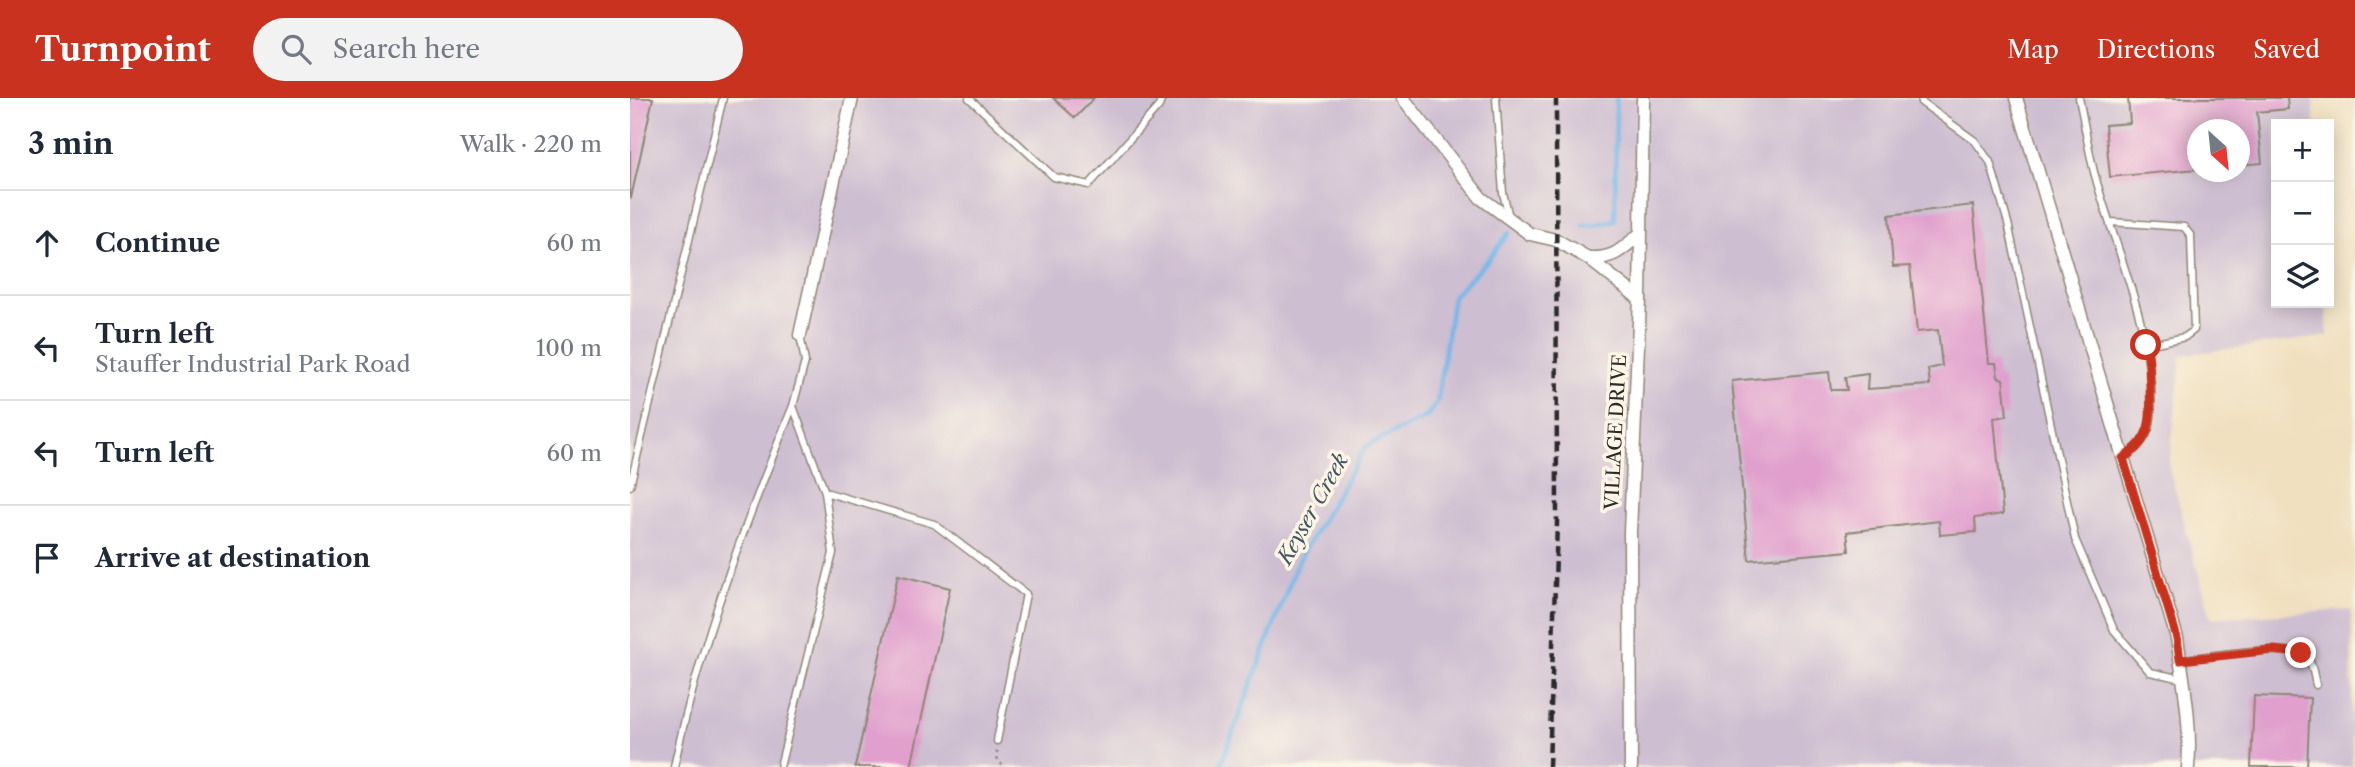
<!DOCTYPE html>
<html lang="en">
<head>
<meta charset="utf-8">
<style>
	body { margin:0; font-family:"Libre Caslon Text",serif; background:#f2f2f3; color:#1f2937 }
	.controls { position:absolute; right:21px; top:21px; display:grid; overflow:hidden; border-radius:0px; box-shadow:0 4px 18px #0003 }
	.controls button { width:63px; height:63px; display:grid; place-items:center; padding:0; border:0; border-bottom:2px solid #e0e1e3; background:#fff; color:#1f2937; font:35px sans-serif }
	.compass { position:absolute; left:1557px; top:21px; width:63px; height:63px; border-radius:50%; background:#fff; box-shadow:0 4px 18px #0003; rotate:153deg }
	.stop { position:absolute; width:21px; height:21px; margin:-16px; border:5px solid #c8321e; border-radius:50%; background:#fff }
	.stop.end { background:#c8321e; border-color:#fff; box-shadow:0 2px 7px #0008 }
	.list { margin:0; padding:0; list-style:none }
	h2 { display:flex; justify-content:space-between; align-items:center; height:91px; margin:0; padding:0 28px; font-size:30px }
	h2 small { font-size:23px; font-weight:400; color:#747a83 }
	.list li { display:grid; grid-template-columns:46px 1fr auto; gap:21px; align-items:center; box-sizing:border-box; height:105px; padding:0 28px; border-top:2px solid #e0e1e3 }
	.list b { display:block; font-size:26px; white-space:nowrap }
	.list p { margin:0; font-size:23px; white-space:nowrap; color:#747a83 }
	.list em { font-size:23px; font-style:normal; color:#747a83 }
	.icon { flex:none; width:38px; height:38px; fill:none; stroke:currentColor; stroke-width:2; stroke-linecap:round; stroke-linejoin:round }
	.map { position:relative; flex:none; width:1725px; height:669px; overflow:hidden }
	header { display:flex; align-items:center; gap:42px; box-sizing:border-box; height:98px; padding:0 35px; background:#c8321e; color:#fff }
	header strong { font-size:33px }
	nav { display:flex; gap:38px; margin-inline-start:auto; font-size:24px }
	.search { width:490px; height:63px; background:#f2f2f3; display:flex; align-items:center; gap:18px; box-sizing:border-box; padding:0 24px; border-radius:38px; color:#747a83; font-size:26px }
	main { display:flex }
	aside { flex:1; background:#fff }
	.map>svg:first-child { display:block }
	.industrial { fill:#cebed1; fill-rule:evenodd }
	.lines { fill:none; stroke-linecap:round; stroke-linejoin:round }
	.stream { stroke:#72b7e9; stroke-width:4.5 }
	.building { fill:#e09fcd }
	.lane-casing { stroke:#8e8676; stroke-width:9 }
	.street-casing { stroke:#8e8676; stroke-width:15 }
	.path { stroke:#8e8676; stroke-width:2.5; stroke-dasharray:2 5; stroke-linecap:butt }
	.lane { stroke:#fff; stroke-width:6 }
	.street { stroke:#fff; stroke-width:12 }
	.rail { stroke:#2b2b2b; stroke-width:4.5; stroke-dasharray:10 5; stroke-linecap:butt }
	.route { stroke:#c8321e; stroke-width:9 }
	.labels { text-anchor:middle; stroke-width:7; stroke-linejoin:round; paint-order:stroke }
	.street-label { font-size:19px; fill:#2b2b2b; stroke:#fcf5e5 }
	.water-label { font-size:21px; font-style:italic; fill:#405564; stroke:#fcf5e5 }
</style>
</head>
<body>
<header>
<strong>Turnpoint</strong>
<div class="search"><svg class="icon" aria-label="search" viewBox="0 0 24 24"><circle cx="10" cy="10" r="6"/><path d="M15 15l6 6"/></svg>Search here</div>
<nav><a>Map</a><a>Directions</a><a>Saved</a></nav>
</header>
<main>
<aside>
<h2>3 min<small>Walk · 220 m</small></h2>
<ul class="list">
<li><svg class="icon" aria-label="ahead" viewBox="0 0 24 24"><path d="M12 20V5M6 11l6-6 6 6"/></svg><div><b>Continue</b></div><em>60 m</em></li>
<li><svg class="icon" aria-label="left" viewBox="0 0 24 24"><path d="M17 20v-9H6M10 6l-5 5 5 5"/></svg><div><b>Turn left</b><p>Stauffer Industrial Park Road</p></div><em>100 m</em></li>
<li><svg class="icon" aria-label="left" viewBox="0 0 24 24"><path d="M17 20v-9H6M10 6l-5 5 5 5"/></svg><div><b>Turn left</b></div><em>60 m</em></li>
<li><svg class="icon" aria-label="arrive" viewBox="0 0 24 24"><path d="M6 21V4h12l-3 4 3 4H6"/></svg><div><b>Arrive at destination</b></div></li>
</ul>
</aside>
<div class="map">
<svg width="1725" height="669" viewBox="0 0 1725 669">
	<rect width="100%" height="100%" fill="#fcf5e5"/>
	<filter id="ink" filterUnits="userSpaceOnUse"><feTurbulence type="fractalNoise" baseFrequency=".0143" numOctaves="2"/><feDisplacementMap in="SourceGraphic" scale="14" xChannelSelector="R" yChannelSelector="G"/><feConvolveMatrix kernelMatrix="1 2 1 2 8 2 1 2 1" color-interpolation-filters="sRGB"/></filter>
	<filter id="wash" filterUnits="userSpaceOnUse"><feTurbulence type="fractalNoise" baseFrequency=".00686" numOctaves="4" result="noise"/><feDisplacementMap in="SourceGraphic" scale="28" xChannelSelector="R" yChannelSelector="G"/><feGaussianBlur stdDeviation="1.57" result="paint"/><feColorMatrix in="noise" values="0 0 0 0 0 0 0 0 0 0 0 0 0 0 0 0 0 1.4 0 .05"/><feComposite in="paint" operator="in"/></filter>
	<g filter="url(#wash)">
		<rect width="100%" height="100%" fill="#f0e0c0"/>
		<path class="industrial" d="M0,0H1683L1685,26H1646V205H1696L1698,238L1551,257L1539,370L1581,520L1721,512L1722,669H0ZM1568,32H1610V74H1568Z"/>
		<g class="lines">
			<path class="stream" d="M953,127H964L985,122L986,0
				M590,669L668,463L736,348L796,319L807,305L823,198L857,163L879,135"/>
		</g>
		<g id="blocks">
			<path class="building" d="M0,0H23L1,100L0,99Z
				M423,0H464L445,20Z
				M1498,0H1657L1658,11L1627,14L1632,65L1610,67V32H1568V71L1480,79L1475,27L1500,25Z
				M1343,107L1359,265H1366L1368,279L1373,281L1377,318L1364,320L1373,416L1345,420L1346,434L1310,437L1309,423L1217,434L1219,453L1119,462L1102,283L1199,274L1201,292H1217L1215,279L1238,276L1237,291L1300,287L1298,271L1312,268L1308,232L1287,234L1280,168L1263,169L1259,117Z
				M268,477L320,490L281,669H225Z
				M1624,598L1680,600L1677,669H1621Z"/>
		</g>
	</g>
	<g filter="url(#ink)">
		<use href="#blocks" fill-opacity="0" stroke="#8e8676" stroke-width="2"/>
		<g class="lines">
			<g class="lane-casing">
				<path id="lane" d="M339,0L424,79L459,87L529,8L532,0
					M866,0L873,95L879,119
					M1292,0L1291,4L1345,43L1360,64L1378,125L1445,441L1484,532L1520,574L1553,581
					M1449,0C1454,24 1458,49 1464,74C1485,153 1526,233 1521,318C1520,337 1508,351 1493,360
					M1481,124L1554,129L1561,138L1564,232L1555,239L1516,247
					M0,388L93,0
					M195,394L304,426L396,496L367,643
					M1550,562C1576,559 1660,543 1678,561C1683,567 1684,579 1686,587
					M44,669C70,545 115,425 163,308
					M150,669L203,455L195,394L163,308L175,264L170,237"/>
			</g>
			<g class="street-casing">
				<path id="street" d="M773,0L851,100L900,136L926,142L958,160L1010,201
					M1386,0L1547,540C1553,582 1562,626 1558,669
					M958,160C985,161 991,152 1011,135
					M170,237L222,0
					M1001,669L1000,434L1010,201L1013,0"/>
			</g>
			<path class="path" d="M367,653L368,664L376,669"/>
			<use href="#lane" class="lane"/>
			<use href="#street" class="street"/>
			<path class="rail" d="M919,669L927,425L926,0"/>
		</g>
	</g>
	<g class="lines" filter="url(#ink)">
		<path class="route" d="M1516,247C1520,260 1519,274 1520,286C1521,319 1524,341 1493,360L1547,540L1550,562L1642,552L1671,555"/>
	</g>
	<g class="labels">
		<g class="street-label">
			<text transform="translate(985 334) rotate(-87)" y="7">VILLAGE DRIVE</text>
		</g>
		<g class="water-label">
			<text transform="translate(683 411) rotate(-61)" y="7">Keyser Creek</text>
		</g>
	</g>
</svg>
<div class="controls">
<button>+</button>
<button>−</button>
<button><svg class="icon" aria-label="layers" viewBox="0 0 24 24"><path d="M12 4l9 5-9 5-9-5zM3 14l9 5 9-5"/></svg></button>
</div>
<svg class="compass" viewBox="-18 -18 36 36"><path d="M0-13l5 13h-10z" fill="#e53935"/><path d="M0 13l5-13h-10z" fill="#747a83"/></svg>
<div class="stop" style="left:1516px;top:247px"></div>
<div class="stop end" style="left:1671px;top:555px"></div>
</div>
</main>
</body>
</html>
